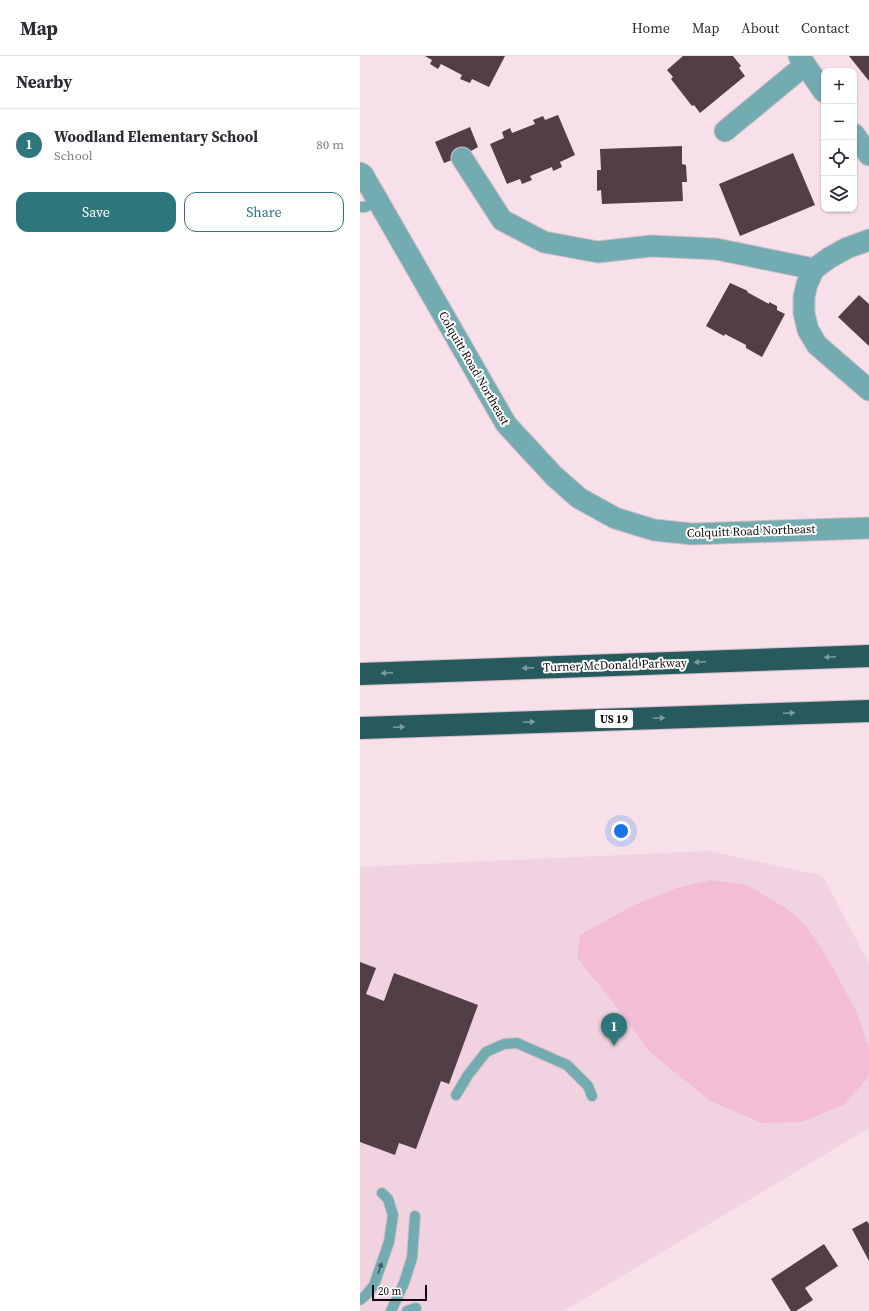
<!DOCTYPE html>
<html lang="en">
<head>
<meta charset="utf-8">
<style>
	body { margin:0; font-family:"Source Serif 4",serif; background:#f7f7f7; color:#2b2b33 }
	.controls { position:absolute; right:12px; top:12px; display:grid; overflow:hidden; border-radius:8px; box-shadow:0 1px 3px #0004 }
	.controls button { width:36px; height:36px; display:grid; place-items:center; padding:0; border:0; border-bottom:1px solid #e1e1e2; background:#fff; color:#2b2b33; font:20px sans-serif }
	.scale { position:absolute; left:12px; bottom:10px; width:55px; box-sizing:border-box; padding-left:4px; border:2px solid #110a0d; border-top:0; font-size:11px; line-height:14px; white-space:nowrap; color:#110a0d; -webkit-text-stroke:3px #fff; paint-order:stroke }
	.you { position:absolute; left:261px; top:775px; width:14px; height:14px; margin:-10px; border:3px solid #fff; border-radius:50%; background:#1a73e8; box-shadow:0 0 0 6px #1a73e833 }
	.badge { display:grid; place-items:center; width:26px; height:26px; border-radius:50%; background:#2d767c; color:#fff; font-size:13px; font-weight:700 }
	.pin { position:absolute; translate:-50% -33px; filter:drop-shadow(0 1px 2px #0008) }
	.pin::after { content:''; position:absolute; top:21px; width:14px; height:12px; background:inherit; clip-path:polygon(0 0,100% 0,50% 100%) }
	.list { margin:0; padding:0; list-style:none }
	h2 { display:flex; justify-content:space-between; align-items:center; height:52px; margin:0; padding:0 16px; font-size:17px }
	h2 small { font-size:13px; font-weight:400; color:#7c7c81 }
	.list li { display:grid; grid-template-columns:26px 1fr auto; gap:12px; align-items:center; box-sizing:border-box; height:72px; padding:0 16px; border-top:1px solid #e1e1e2 }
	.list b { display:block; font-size:15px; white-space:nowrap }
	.list p { margin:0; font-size:13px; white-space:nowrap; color:#7c7c81 }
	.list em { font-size:13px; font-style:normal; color:#7c7c81 }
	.actions { display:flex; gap:8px; padding:12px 16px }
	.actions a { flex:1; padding:9px 0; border:1px solid #2d767c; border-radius:12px; text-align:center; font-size:14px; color:#2d767c }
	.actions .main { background:#2d767c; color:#fff }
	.icon { flex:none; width:22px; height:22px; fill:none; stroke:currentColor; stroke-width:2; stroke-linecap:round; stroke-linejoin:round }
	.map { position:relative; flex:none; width:509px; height:1255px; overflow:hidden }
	header { display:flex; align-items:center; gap:24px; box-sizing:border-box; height:56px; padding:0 20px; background:#fff; border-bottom:1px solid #e1e1e2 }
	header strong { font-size:19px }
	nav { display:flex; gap:22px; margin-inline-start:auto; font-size:14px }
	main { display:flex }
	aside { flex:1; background:#fff }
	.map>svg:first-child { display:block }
	.built { fill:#f1d2e0 }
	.green { fill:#f2bdd5 }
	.building { fill:#513e47 }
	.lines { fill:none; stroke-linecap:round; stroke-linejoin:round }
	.lane-casing { stroke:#d2bec7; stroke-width:12 }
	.street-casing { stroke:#d2bec7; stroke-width:23 }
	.highway-casing { stroke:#d2bec7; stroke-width:24 }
	.lane { stroke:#72acb0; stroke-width:10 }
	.street { stroke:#72acb0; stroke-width:21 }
	.highway { stroke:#275a5d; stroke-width:22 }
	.oneway { fill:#7d9c9e }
	.oneway2 { fill:#425b5e }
	.labels { text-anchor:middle; stroke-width:4; stroke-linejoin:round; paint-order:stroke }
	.shield { fill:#fff; stroke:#585456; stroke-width:1 }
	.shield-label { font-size:11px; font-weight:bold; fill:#110a0d }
	.street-label { font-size:12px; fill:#110a0d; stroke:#fff }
</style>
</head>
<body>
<header>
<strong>Map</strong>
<nav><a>Home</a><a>Map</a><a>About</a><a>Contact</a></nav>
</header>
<main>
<aside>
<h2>Nearby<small></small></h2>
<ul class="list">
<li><span class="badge">1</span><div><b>Woodland Elementary School</b><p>School</p></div><em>80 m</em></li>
</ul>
<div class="actions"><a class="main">Save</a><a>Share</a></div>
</aside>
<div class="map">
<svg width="509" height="1255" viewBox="0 0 509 1255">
	<rect width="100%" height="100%" fill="#f7e0ea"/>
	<path class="built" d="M349,795L463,820L509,908V1072L204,1255H0V811Z"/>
	<path class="green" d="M351,824L387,829L429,854L444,868L466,899L496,955L509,991V1017L507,1023L483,1049L442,1066L402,1067L350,1045L289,995L255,949L217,902L220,879L274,849L317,832Z"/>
	<path class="building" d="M65,0H145L129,31L112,23L110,27L100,23L102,19L81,8L78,13L70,8L72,4Z
		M323,0H373L381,10L379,12L385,20L340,57L334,49L332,50L311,23L313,21L307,14Z
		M489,0H509V25Z
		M198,59L215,99L200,106L202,111L193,115L192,111L170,120L172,124L162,128L160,123L147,128L130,88L144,82L142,76L150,72L152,77L175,68L173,64L183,60L185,64Z
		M110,71L118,91L111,95V97L84,107L75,86Z
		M322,90V108L326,109L327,126H322L323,145L242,148L241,134L237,135V114H241L240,93Z
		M433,97L455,149L380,180L359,128Z
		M370,227L388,235L387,236L409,248V246L417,250V254L425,258L402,301L386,292V289L365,278L364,280L346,270Z
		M499,239L509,248V290L478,261Z
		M0,906L16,912L6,938L24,945L34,917L118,949L89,1028L81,1025L56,1093L39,1087L35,1099L0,1086Z
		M507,1165L509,1168V1205L492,1173Z
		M464,1188L478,1210L445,1232L453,1244L436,1255H431L411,1223Z"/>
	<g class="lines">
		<g class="lane-casing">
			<path id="lane" d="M0,151H5L18,145
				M96,1039L108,1019L126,996L144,988L157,987L207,1009L228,1030L232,1040
				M0,1244L6,1239L14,1229L29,1186L33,1159L28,1143L22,1137
				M31,1255L44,1227L52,1202L55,1160
				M47,1255L56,1252"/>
		</g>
		<g class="street-casing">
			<path id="street" d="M439,0L464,36
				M365,75L445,9
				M494,78L509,99
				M102,102L142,164L184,186L238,196L291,190L356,193L454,213
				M0,117L3,119L18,145L146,368L194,420L219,442L255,462L294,474L332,478L509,472
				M509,184L487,192L469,202L454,213L447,228L444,241V257L448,274L457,289L509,334"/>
		</g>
		<g class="highway-casing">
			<path id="highway" d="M0,618L509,600
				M0,672L509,655"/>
		</g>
		<use href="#lane" class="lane"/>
		<use href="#street" class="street"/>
		<use href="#highway" class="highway"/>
	</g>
	<defs><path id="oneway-solid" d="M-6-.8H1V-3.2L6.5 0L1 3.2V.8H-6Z"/></defs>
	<g class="oneway">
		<use href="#oneway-solid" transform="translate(470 601) rotate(178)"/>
		<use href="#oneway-solid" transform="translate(340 606) rotate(178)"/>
		<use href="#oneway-solid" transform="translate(168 612) rotate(178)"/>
		<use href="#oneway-solid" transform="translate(27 617) rotate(178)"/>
		<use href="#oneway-solid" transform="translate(429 657) rotate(-2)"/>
		<use href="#oneway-solid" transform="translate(299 662) rotate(-2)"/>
		<use href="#oneway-solid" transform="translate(169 666) rotate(-2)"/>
		<use href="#oneway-solid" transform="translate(39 671) rotate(-2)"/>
	</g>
	<use class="oneway2" href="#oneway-solid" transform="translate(20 1212) rotate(-72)"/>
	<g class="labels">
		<rect class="shield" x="235" y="654" width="38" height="18" rx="3"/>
		<g class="shield-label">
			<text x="254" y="667">US 19</text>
		</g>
		<g class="street-label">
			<text transform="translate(114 312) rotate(60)" y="4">Colquitt Road Northeast</text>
			<text transform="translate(391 475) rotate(-2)" y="4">Colquitt Road Northeast</text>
			<text transform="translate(255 609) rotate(-2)" y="4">Turner McDonald Parkway</text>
		</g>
	</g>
</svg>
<div class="controls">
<button>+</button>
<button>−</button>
<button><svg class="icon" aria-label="locate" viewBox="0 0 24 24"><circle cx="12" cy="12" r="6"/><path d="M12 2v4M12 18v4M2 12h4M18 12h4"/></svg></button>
<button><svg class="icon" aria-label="layers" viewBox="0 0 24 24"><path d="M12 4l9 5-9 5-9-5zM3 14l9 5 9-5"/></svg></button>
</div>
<div class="scale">20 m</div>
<div class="you"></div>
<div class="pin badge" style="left:254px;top:990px">1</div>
</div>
</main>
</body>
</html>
